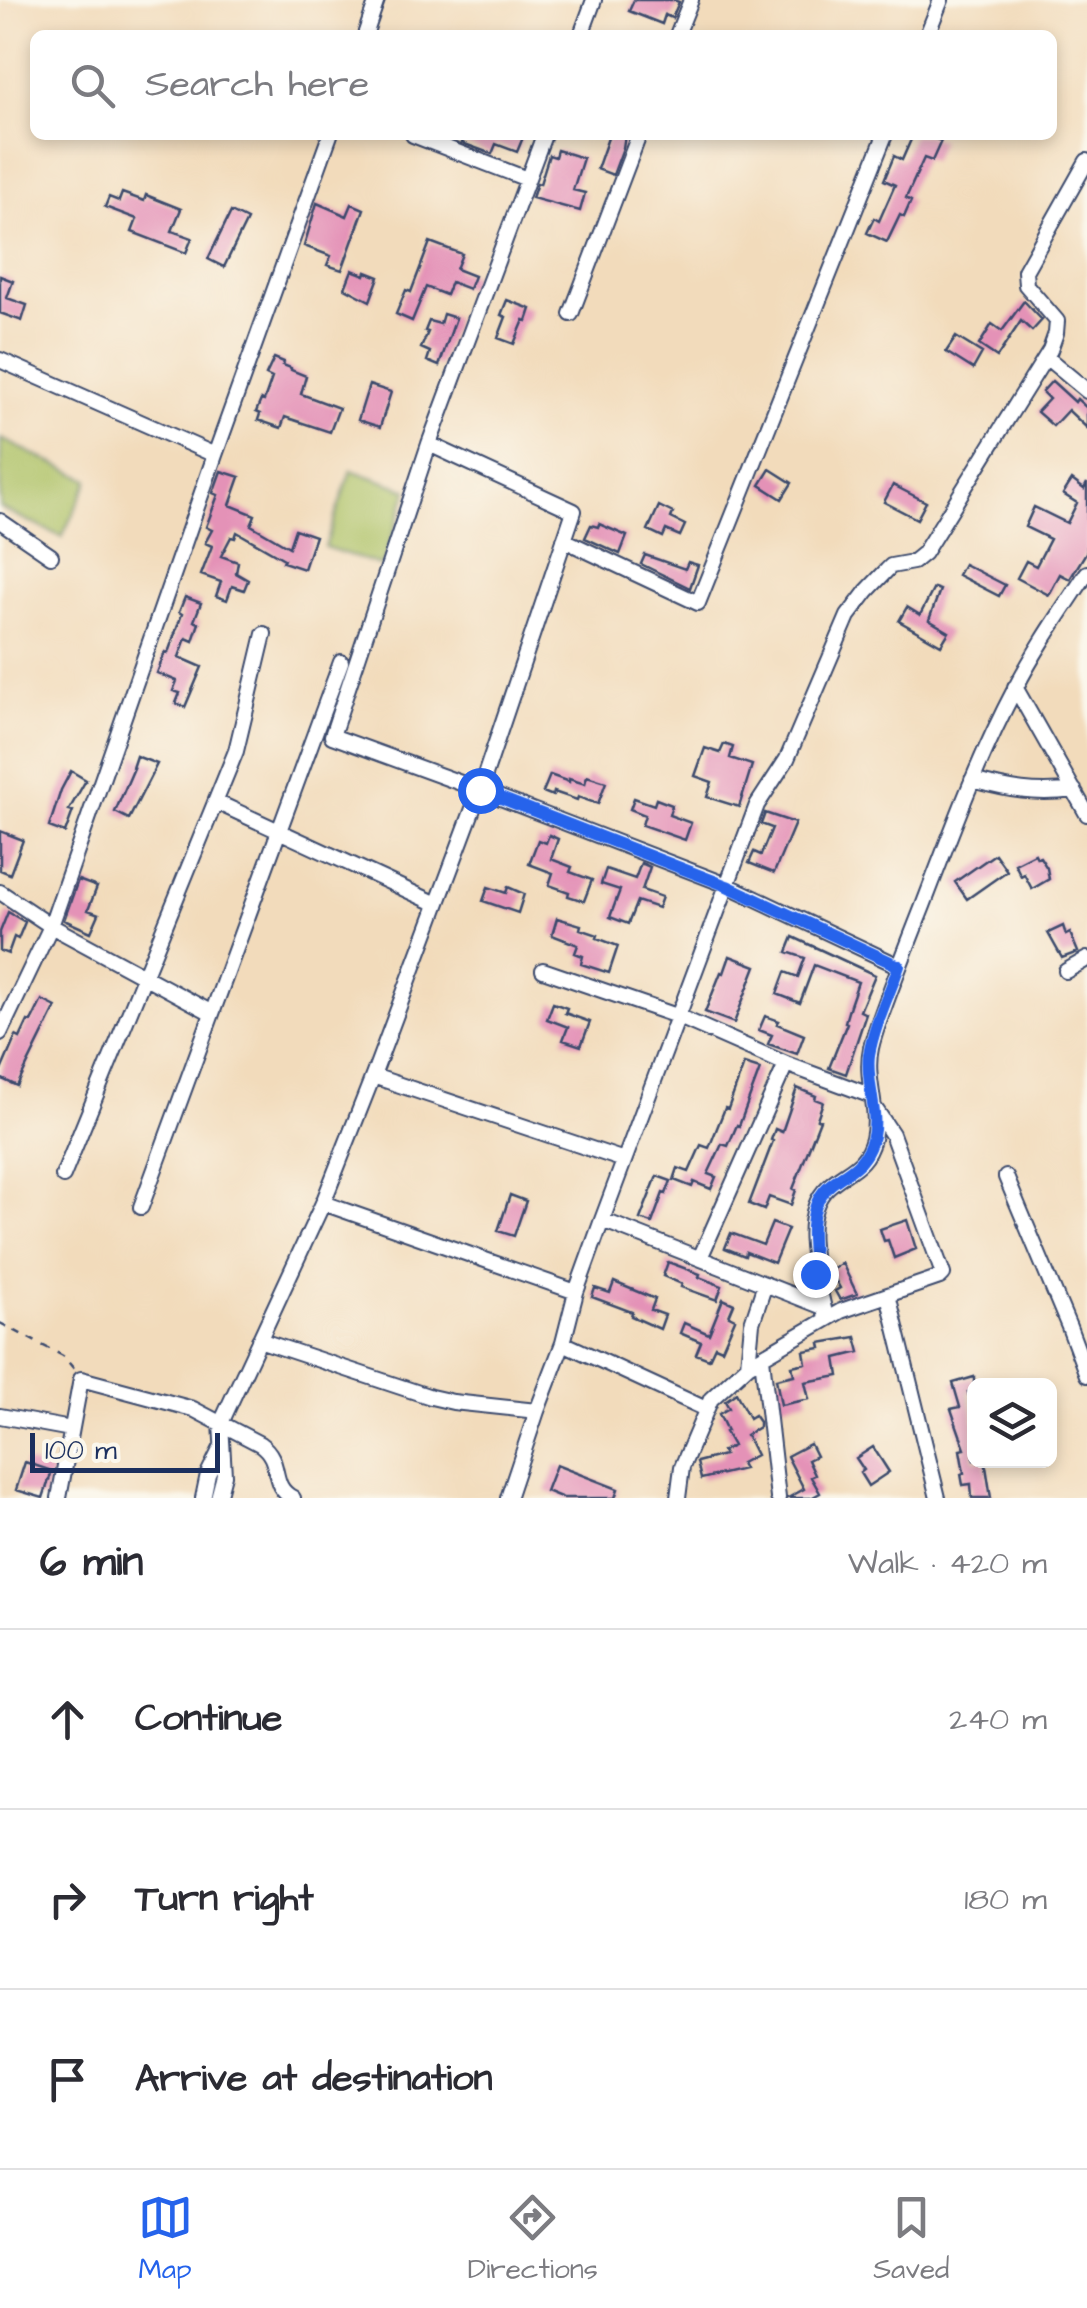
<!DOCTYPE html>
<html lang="en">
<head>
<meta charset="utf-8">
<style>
	body { margin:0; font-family:"Architects Daughter",sans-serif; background:#f2f2f3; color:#2b2b33 }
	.controls { position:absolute; right:30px; bottom:30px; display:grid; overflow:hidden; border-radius:15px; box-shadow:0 5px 15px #0003 }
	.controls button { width:90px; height:90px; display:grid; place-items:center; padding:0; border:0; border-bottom:2px solid #e1e1e2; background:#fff; color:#2b2b33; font:50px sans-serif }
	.scale { position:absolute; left:30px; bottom:25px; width:190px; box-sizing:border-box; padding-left:10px; border:5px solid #1b2f5e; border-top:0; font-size:28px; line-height:35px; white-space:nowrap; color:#1b2f5e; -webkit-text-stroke:8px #fbf7ec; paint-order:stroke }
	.stop { position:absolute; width:30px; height:30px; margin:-22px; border:8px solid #2563eb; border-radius:50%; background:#fff }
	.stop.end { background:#2563eb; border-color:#fff; box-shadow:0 2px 10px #0008 }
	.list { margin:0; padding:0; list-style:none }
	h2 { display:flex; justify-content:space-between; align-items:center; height:130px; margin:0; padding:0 40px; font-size:42px }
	h2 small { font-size:32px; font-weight:400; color:#7c7c81 }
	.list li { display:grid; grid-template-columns:65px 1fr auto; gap:30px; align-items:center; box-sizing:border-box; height:180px; padding:0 40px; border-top:2px solid #e1e1e2 }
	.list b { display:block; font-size:38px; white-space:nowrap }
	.list em { font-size:32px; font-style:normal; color:#7c7c81 }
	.icon { flex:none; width:55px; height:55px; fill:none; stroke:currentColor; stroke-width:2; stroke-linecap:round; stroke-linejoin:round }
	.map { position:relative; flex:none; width:1087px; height:1498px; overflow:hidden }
	.search { position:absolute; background:#fff; box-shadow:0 5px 15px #0003; left:30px; right:30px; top:30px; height:110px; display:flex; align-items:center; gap:25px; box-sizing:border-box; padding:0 35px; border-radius:15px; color:#7c7c81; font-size:38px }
	.sheet { height:670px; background:#fff }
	nav { display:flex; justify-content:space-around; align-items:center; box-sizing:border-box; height:140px; border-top:2px solid #e1e1e2; background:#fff; font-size:28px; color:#7c7c81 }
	nav a { display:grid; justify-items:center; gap:5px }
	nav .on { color:#2563eb }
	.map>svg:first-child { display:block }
	.green { fill:#adc165; stroke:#647862; stroke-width:2.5 }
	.building { fill:#e492b7 }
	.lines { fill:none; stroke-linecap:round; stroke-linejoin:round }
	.minor-casing { stroke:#3b496c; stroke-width:18 }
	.path { stroke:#3b496c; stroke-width:2.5; stroke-dasharray:8 8; stroke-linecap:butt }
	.minor { stroke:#fff; stroke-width:14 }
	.route { stroke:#2563eb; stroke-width:12 }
</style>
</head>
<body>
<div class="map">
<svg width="1087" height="1498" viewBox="0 0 1087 1498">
	<rect width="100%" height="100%" fill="#fbf7ec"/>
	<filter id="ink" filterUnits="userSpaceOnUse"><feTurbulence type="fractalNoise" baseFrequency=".01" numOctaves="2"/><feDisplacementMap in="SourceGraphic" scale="20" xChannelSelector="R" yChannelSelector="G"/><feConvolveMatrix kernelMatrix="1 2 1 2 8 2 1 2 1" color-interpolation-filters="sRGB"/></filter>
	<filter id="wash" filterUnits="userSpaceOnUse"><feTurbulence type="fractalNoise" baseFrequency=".0048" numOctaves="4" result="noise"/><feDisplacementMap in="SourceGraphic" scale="40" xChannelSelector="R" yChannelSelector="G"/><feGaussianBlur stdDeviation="2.25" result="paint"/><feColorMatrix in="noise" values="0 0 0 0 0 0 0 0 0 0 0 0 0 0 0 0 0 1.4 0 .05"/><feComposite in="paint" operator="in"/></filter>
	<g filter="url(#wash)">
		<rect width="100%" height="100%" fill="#f2dbbb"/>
		<path class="green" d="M1,439L89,480L62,537L0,508Z
			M351,470L408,490L382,566L325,547Z"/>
		<g id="blocks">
			<path class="building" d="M634,0H674L679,2L672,18L665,15L662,24L629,11Z
				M465,135H524L517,152L496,144L492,154L462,143Z
				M609,135H625L623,148L613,175L597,169Z
				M913,135H927L941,141L932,161L924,158L906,198L911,201L904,217L900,215L887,242L867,233L874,218L879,221L895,185L884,180L894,156L902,160Z
				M557,150L583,158L573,190L585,193L580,211L532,198L537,183L540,184L549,155L555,157Z
				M122,193L144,201L146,195L181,209L172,231L192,238L186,253L132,232L137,219L105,207L109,197L119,201Z
				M317,203L347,216L352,204L364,209L342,270L327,265L331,256L304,246Z
				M231,212L247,220L224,267L208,259Z
				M430,242L462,254L456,269L474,276L469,289L451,282L446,295L426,287L412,321L396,314L406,290L411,292Z
				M352,270L365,275L366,272L379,277L370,301L345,288Z
				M0,276L13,281L7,298L27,305L22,321L0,313Z
				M507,300L531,309L527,321L524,320L514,344L498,338L506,317L501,315Z
				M1024,301L1042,320L1032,331L1021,321L997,357L979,345L992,324L1002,331Z
				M443,314L456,318L439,366L427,361L430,352L421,348L428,332L425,331L429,321L440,324Z
				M956,337L982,353L973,369L946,352Z
				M274,358L284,362L283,365L291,368V370L306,376L301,394L339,408L330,432L285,417L281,428L258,420L260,414L256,412L261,400L264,401L272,378L266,375Z
				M1052,381L1075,402L1077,399L1087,408V428L1068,410L1053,426L1037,412L1049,399L1042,392Z
				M369,385L391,392L380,427L358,420Z
				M770,469L792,483L782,499L760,485Z
				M221,471L240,477L230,505L255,515L251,525L289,547L295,529L315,536L304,569L283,562L284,559L237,532L235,538L231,537L221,556L238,562L236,573L248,580L244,590L232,586L227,600L216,596L221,582L201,575L212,546L205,543L212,530L206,527L218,495L213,493Z
				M1072,480L1084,489L1087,483V551L1070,579L1060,574L1049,595L1017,578L1026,561L1036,566L1050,539L1025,527L1034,507L1067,523L1077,503L1063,494Z
				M893,485L926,502L917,519L884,502Z
				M659,506L673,513L671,518L685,525L680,536L666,530L663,537L648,530Z
				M599,524L627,536L620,554L585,538L591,525L598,527Z
				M645,555L685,569L688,562L698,565L690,588L641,564Z
				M964,564L1005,585L999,596L958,575Z
				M934,588L940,590L929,620L949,632L941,645L899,621L907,607L920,615Z
				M185,597L201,603L194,621L199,623L193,641L186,638L179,657L202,667L185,707L176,703L180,693L173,691L177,681L157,673L165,652L168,653L182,614L179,612Z
				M724,744L733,747L730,758L752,765L739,807L707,797L712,782L695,776L705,748L720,753Z
				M136,756L157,764L129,819L115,812L134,768H132Z
				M71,771L86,780L69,810L73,811L65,833L49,827L61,790Z
				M550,775L569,782V779L585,784L587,776L606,782L598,804L578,797L577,800L554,792L553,796L543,792Z
				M634,798L654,805L656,799L672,805L669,815L691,823L685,840L642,825L645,815L630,809Z
				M765,813L795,823L774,873L749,863L754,852L761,855L772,828L761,824Z
				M0,831L23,840L10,874L0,870Z
				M549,835L558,839L551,859L572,867L570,872L592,880L584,901L568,896L569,892L549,885L553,873L529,864L538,840L546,843Z
				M995,854L1007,871L967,899L955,882Z
				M1035,854L1037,858L1040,857L1047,868L1049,879L1032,889L1024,874L1021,876L1015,864Z
				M641,863L650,867L642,890L662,897L658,908L637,901L628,924L610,917L620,890L601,884L606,869L635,879Z
				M78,880L97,887L88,910L99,914L91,932L64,920Z
				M488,887L506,893L508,887L524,894L518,913L483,901Z
				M8,912L25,922L18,939L14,937L8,954L0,951V932Z
				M557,918L581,925L580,929L598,935L597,938L618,946L609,973L581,964L583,956L575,953L578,945L552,935Z
				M1063,926L1066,935L1070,933L1078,952L1062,958L1048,933Z
				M793,937L875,975L860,1011L866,1014L846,1074L829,1068L847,1023L845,1022L850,1005L858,982L814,965L800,1003L777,994L785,972L798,977L805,958L787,952Z
				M730,956L756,966L734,1023L705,1012L721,972L724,973Z
				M42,1000L56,1007L17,1086L0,1078V1073L16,1036L20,1038L28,1021L31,1022Z
				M553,1003L567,1008L565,1013L590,1022L581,1046L563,1040L568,1027L547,1019Z
				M765,1016L779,1021L777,1024L804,1035L797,1054L768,1044L772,1035L759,1030Z
				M744,1064L760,1069L739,1126L737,1125L728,1146L722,1144L708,1174L716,1177L711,1189L694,1182L692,1187L674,1180L678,1168L689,1172L701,1145L709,1148L725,1108L728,1109Z
				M797,1088L816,1096L815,1099L823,1102L817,1119L820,1120L793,1189L796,1190L791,1205L769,1197L764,1210L749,1204L773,1141L771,1140L775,1129L782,1132Z
				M657,1176L671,1181L666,1194L663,1193L652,1223L640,1219Z
				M510,1195L526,1201L514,1236L498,1231Z
				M907,1220L916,1249L894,1258L888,1240L884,1241L880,1229Z
				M772,1223L788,1229L774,1263L746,1252L745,1256L725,1248L731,1233L763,1245Z
				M668,1262L700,1274L699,1277L722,1286L717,1300L681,1287L682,1284L663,1276Z
				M842,1263L857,1294L840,1300L835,1291L840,1288L830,1271Z
				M614,1282L655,1299L651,1310L665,1315L660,1329L631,1316L632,1312L592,1297L595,1288L610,1293Z
				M723,1299L734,1304L729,1316L735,1319L722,1349L715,1346L709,1359L696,1354L701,1342L680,1333L684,1323L709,1334Z
				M856,1337L860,1352L836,1358L839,1376L805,1382L809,1399L781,1405L776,1379L794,1375L792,1366L806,1363L804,1351L821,1348L820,1343Z
				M974,1377V1391L968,1392L974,1416V1460H985L991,1498H972L971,1484L963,1485L961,1474L964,1473L960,1450L965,1449L951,1409L960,1407L953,1383Z
				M736,1393L749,1418L754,1415L759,1422V1427L746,1435L756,1455L741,1463L744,1469L701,1479L697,1462L724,1455L722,1451L733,1446L725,1432L727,1431L719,1414L729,1408L725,1401Z
				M810,1444L816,1456L808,1460L815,1475L811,1477L820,1493L811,1498H788L804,1489L787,1456Z
				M873,1447L889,1472L868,1486L860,1473L864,1470L856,1458Z
				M25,1462L52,1471L43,1498L16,1490Z
				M556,1465L618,1489L615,1498H563L546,1491Z"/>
		</g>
	</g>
	<g filter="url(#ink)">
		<use href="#blocks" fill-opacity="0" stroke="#3b496c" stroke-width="2.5"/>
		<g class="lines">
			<g class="minor-casing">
				<path id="minor" d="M365,35L377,0
					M581,35L594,0
					M677,35L691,0
					M927,35L941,0
					M413,135L527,179
					M544,135L429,444L332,736L480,790L727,885L899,966
					M571,314L639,135
					M1046,357L1087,391
					M0,360L215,455
					M0,521L51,556
					M564,540L698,603L885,135
					M1015,687L1087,814
					M972,780C1009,790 1035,795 1074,790
					M216,802L437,904
					M0,892L51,926L212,1013
					M543,970L677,1016L786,1064L872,1096
					M1066,971L1087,959
					M0,1033L51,926L215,455L330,135
					M373,1076L624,1160
					M63,1176L236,751L264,634
					M1006,1177L1069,1327L1087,1375
					M323,1203L576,1292
					M141,1207L341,662
					M602,1220L823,1307
					M700,1258L786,1064
					M888,1295L938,1498
					M826,1318C819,1282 796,1217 828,1187C847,1169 865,1169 873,1139C880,1109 864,1079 871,1048C874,1034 880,1019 885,1005C897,972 910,939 923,906C951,833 978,759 1015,689C1036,648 1062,611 1087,573
					M259,1340L431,1397L453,1402L537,1411
					M563,1343L706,1409
					M762,1358L778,1498
					M748,1365L752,1323L765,1284
					M0,1416L71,1429
					M59,1498L81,1379L193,1409L260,1444C284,1461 268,1485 293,1498
					M203,1498L208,1474L222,1446
					M218,1498L224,1475L221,1423L323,1203L373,1076L480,790L574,511L429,444
					M508,1498L537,1411L563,1343L576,1292L602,1220L757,805L787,759L848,616L867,591L887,570L891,566L913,562L924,553L1050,350L1056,333L1057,321L1026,285L1025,271L1087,161
					M678,1498L682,1467L711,1399L748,1365L841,1311L940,1277L943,1274L892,1134L874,1107"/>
			</g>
			<path class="path" d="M0,1323L63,1356L75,1370"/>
			<use href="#minor" class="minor"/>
		</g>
	</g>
	<g class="lines" filter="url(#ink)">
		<path class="route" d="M480,790L727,886L899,966C889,995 874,1025 869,1055C865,1087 883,1118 869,1148C860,1168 846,1172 830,1185C805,1206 812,1245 815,1274"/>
	</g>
</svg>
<div class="controls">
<button><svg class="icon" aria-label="layers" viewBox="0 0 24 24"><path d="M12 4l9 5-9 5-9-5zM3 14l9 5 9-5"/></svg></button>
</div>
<div class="scale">100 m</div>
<div class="stop" style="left:480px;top:790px"></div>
<div class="stop end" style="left:815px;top:1274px"></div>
<div class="search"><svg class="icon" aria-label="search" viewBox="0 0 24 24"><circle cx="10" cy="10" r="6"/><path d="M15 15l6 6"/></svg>Search here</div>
</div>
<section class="sheet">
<h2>6 min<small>Walk · 420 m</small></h2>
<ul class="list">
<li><svg class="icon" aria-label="ahead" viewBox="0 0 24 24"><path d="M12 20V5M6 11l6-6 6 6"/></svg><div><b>Continue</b></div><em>240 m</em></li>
<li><svg class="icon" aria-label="right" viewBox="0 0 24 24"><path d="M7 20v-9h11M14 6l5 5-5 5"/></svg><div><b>Turn right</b></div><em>180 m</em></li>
<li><svg class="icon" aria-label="arrive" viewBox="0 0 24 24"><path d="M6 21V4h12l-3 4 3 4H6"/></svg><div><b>Arrive at destination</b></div></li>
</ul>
</section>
<nav>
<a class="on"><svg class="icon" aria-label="map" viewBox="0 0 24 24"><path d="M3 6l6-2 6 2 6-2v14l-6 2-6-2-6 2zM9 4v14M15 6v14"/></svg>Map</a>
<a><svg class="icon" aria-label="directions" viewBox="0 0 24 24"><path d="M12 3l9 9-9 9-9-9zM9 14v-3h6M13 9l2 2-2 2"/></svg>Directions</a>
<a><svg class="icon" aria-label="saved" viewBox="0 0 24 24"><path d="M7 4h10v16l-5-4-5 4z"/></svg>Saved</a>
</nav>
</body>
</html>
